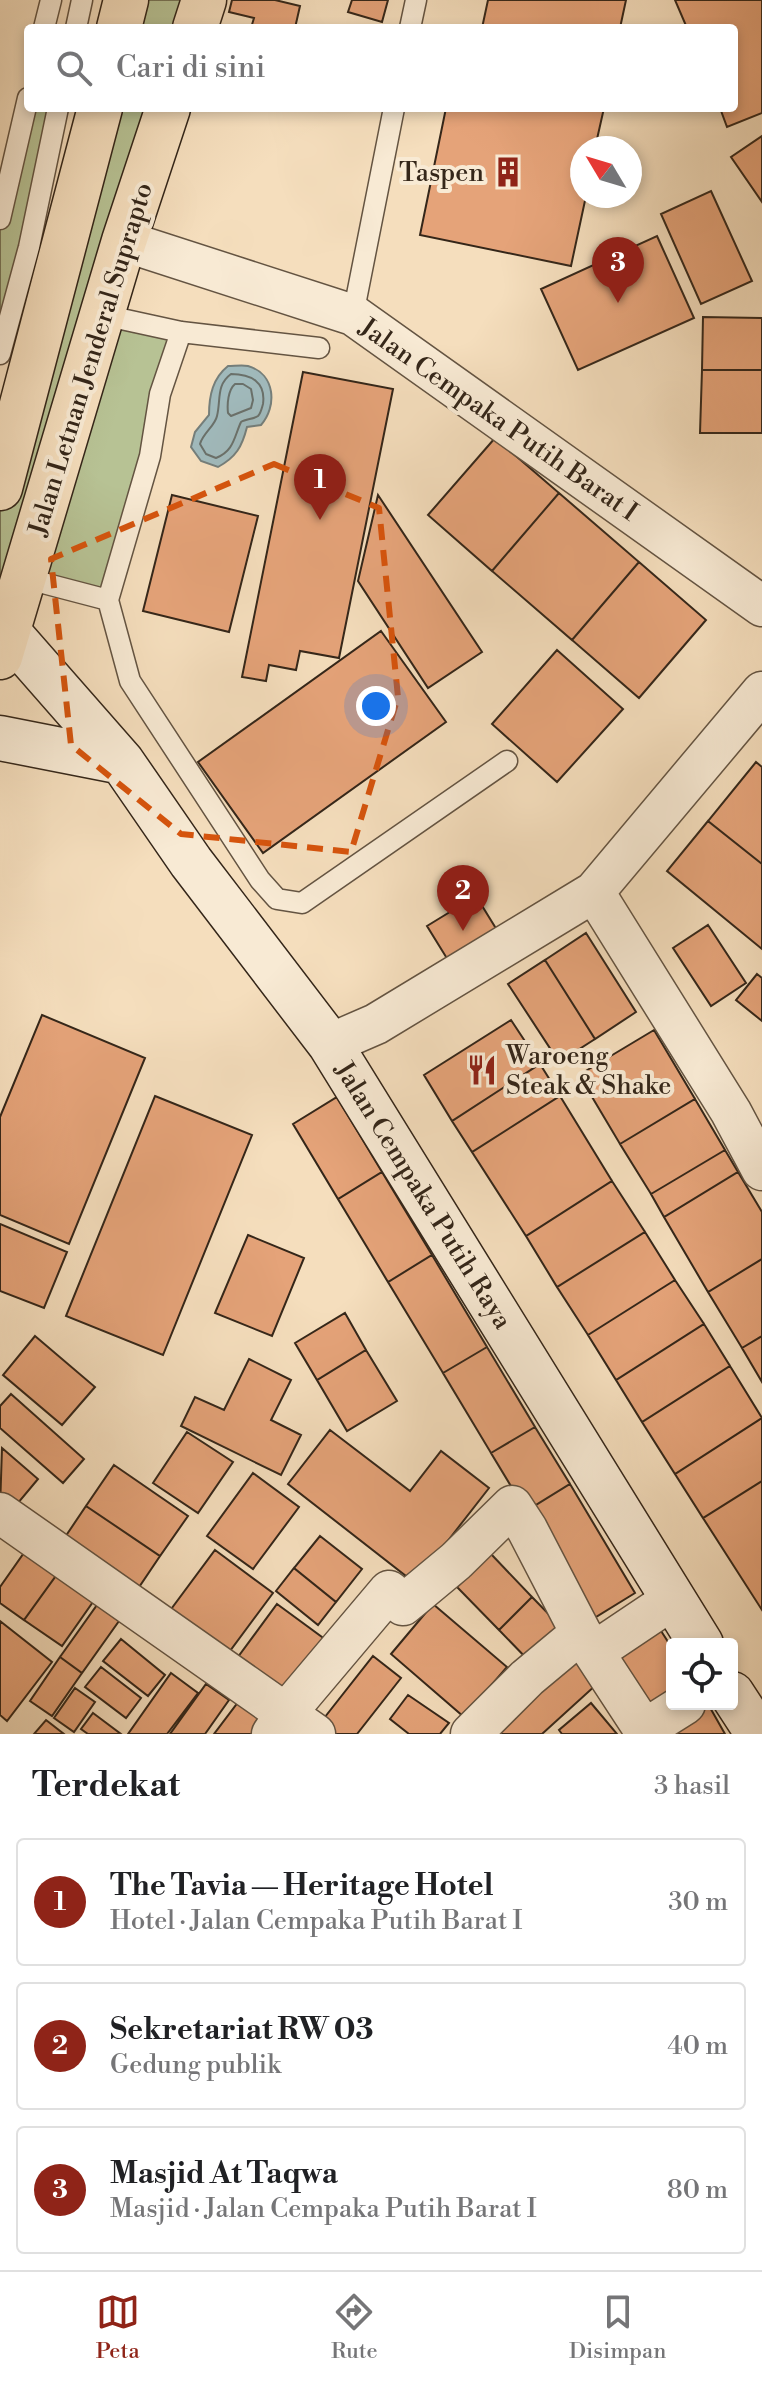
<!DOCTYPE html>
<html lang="id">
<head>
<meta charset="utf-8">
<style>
	body { margin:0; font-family:"Libre Bodoni",serif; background:#f2f2f2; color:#202124 }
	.controls { position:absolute; right:24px; bottom:24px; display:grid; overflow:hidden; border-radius:8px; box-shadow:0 4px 12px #0003 }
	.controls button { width:72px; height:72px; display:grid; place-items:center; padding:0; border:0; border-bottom:2px solid #e0e0e0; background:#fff; color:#202124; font:40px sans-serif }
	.compass { position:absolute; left:570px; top:136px; width:72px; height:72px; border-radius:50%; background:#fff; box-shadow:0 4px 12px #0003; rotate:308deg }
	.you { position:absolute; left:376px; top:706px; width:28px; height:28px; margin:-20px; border:6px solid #fff; border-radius:50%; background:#1a73e8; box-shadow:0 0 0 12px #1a73e833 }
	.badge { display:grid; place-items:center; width:52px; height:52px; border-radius:50%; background:#8f2418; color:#fff; font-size:26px; font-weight:700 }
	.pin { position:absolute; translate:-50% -66px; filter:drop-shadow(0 2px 4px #0008) }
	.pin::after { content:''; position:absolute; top:42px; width:28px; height:24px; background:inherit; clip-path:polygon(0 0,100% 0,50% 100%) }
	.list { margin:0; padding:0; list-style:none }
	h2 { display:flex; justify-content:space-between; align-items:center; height:104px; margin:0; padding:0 32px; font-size:34px }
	h2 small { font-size:26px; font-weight:400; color:#757577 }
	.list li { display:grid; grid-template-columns:52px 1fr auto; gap:24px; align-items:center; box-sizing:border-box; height:128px; margin:0 16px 16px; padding:0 16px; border:2px solid #e0e0e0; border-radius:8px }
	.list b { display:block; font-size:30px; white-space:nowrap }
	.list p { margin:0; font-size:26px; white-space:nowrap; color:#757577 }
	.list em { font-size:26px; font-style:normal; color:#757577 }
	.icon { flex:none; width:44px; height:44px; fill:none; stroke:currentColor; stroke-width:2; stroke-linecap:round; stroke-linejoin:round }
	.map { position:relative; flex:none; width:762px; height:1734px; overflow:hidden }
	.search { position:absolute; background:#fff; box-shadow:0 4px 12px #0003; left:24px; right:24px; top:24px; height:88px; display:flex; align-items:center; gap:20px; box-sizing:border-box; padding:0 28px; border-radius:8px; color:#757577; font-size:30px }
	.sheet { height:536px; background:#fff }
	nav { display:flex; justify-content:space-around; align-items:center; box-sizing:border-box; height:112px; border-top:2px solid #e0e0e0; background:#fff; font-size:22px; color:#757577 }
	nav a { display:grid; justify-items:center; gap:4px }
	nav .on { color:#8f2418 }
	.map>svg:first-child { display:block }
	.green { fill:#b7c294; stroke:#767456; stroke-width:2 }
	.water { fill:#a0b9bb; stroke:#757e7a; stroke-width:2 }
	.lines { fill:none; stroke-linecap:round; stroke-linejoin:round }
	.shore { stroke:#6a706a; stroke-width:2 }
	.building { fill:#e5a379; stroke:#342619; stroke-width:2 }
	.lane-casing { stroke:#645442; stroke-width:23 }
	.street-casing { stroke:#645442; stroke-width:43 }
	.secondary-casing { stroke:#342619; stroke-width:47 }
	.primary-casing { stroke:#342619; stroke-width:47 }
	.lane { stroke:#f8ead4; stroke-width:20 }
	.street { stroke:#f8ead4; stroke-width:40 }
	.secondary { stroke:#f8ead4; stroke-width:44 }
	.primary { stroke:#f5debd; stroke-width:44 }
	.marked { fill:none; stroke:#d6540d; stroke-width:6; stroke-dasharray:16 10; stroke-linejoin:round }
	.labels { text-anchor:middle; stroke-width:8; stroke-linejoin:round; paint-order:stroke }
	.poi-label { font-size:26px; fill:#342619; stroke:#f8ead4; text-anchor:end }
	.street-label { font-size:26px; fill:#342619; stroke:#f8ead4 }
</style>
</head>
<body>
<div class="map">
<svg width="762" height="1734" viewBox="0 0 762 1734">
	<rect width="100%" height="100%" fill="#f5debd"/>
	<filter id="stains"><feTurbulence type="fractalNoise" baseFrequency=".0025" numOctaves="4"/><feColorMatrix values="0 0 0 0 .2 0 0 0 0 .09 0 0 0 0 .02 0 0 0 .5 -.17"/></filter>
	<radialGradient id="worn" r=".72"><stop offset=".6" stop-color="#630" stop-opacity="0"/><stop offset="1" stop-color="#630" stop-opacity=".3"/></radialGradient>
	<path class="green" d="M123,0H204L195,28H116Z
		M28,82V108H60L0,354V197Z
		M96,108H168L102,314L181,332L108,600L24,578L0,653V487Z"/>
	<path class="water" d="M228,366C234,366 243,365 248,366C276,374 277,407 261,425L247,427C242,447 236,457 218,467L201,461L191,447L195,432L209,415C209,395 213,378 228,366Z"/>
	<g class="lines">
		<path class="shore" d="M231,374C251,374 266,382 263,404C262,407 261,413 258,416C254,419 246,419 241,422C234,437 234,451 216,458L206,454L200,444C203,433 215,426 217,416C221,400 216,385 231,374Z
			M235,384H243L251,389L253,400L251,408L231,416L228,413C227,404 228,390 235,384Z"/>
	</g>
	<path class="building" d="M232,0H275L300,6L295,28H251L254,18L229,12Z
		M352,0H388L382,22L348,12Z
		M488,0H626L620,28H482Z
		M675,0H762V113L727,127L720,108H734V28H687Z
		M446,108H604L595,148H582V196H586L571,266L420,235Z
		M762,136V202L731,157Z
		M711,191L752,281L701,304L661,214Z
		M657,236L694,318L578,370L541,289Z
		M703,317L762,318V370H702Z
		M702,370H762V433H700Z
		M303,372L393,389L339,658L300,651L296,670L269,665L266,681L242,677Z
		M495,438L559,493L492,571L428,515Z
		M559,493L639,562L572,640L492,571Z
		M172,495L258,516L229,632L143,611Z
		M378,495L482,652L428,688L358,581Z
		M639,562L706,620L639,698L572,640Z
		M381,631L446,722L263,853L198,762Z
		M557,650L623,709L557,782L492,724Z
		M756,762L762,767V864L708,821Z
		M708,821L762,864V949L667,871Z
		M476,896L500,935L451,965L427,926Z
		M708,925L746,983L711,1006L673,948Z
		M586,933L636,1012L595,1039L545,960Z
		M545,960L595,1039L559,1062L508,984Z
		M757,974L762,978V1021L736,1000Z
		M42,1015L145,1058L69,1244L0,1215V1117Z
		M511,1020L540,1064L452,1121L424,1075Z
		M654,1030L695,1099L620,1144L579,1075Z
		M540,1064L560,1096L472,1152L452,1121Z
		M155,1096L252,1135L163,1355L66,1316Z
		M560,1096L612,1181L526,1236L472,1152Z
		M337,1097L382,1172L338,1199L293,1124Z
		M695,1099L725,1150L651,1194L620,1144Z
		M725,1150L738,1172L664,1217L651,1194Z
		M382,1172L432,1255L388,1282L338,1199Z
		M738,1172L762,1212V1259L708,1292L664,1217Z
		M612,1181L645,1232L557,1287L526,1236Z
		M0,1224L67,1252L44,1308L0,1291Z
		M645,1232L675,1280L588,1335L557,1287Z
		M248,1235L304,1258L272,1336L215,1313Z
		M432,1255L487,1347L443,1373L388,1282Z
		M762,1259V1336L742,1348L708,1292Z
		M675,1280L704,1324L616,1380L588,1335Z
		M345,1313L366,1350L317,1380L295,1343Z
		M704,1324L730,1366L642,1422L616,1380Z
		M35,1336L95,1387L62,1425L3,1375Z
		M762,1336V1382L742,1348Z
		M487,1347L535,1427L491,1453L443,1373Z
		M366,1350L397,1401L347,1431L317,1380Z
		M249,1359L291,1380L271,1420L301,1435L281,1475L181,1426L195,1397L224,1410Z
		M730,1366L762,1418L675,1474L642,1422Z
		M11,1394L84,1459L63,1483L0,1428V1406Z
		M762,1418V1481L703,1518L675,1474Z
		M535,1427L570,1484L526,1511L491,1453Z
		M330,1430L410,1491L441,1451L489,1488L415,1583L288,1484Z
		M187,1432L233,1462L198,1513L153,1483Z
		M2,1448L38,1479L8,1515L0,1509Z
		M114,1465L188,1516L160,1556L86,1506Z
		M253,1473L299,1507L253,1569L207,1536Z
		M762,1481V1610L703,1518Z
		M570,1484L635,1593L591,1620L526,1511Z
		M86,1506L160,1556L131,1599L57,1549Z
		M320,1536L362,1569L336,1602L294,1568Z
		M26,1550L58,1573L24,1620L0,1603V1587Z
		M215,1550L273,1593L224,1659L166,1616Z
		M491,1554L532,1597L499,1630L457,1587Z
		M294,1568L336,1602L318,1625L276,1591Z
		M58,1573L95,1599L62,1646L24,1620Z
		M532,1597L567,1633L533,1665L499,1630Z
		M277,1604L326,1640L284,1696L235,1661Z
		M433,1604L507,1667L464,1717L391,1654Z
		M97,1605L119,1621L82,1673L60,1657Z
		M654,1620L672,1648V1701L653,1713L610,1647Z
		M0,1621L52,1662L7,1721L0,1715Z
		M121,1639L165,1675L148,1696L103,1661Z
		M564,1649L597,1684L542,1734H499Z
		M373,1656L401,1678L357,1734H336L321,1722Z
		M60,1657L82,1673L52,1716L30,1701Z
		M101,1667L141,1698L126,1718L85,1687Z
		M171,1673L198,1693L167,1734H128Z
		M206,1684L229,1700L205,1734H170Z
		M75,1688L95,1702L74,1732L54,1718Z
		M408,1695L449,1723L440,1734H409L390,1719Z
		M239,1701L265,1721L254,1734H214Z
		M591,1703L617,1734H562L559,1730Z
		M698,1704H708L725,1734H664Z
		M93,1713L121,1734H88L81,1729Z
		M46,1720L64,1734H34Z"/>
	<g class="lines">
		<g class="lane-casing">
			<path id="lane" d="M44,28L51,0
				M76,28L82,0
				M410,28L416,0
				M0,219L28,98
				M103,315L181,332L319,348
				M353,315L394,108
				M181,332L160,394L150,456L108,600L130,681L260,880L277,899L302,903L507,761
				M0,354L29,247L58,108
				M24,578L108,600"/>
		</g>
		<g class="street-casing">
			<path id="street" d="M124,241L353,315L762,606
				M594,892L731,1112L762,1170
				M330,1044L376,1024L594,892L762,692
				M0,1513L315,1734
				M594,1652L673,1599
				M644,1730L685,1704
				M272,1734L286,1713L389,1591L403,1605L456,1561L512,1506L527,1529L581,1633L647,1734
				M471,1734L527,1678L581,1633"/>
		</g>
		<g class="secondary-casing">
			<path id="secondary" d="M8,632L122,762L191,862L330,1044L701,1644
				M0,738L122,762
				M732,1694L758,1734"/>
		</g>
		<g class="primary-casing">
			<path id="primary" d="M119,28L126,0
				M195,28L204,0
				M0,488L100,108
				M0,657L124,241L168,108"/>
		</g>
		<use href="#lane" class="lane"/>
		<use href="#street" class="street"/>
		<use href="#secondary" class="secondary"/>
		<use href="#primary" class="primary"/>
	</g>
	<path class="marked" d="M274,464L379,508L398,697L351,852L181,834L71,745L51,559Z"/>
	<defs>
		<g id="building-bare" transform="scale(2.4)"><path d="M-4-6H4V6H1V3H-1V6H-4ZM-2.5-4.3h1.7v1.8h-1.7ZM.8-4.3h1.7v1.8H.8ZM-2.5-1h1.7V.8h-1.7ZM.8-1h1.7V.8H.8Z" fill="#8f2418" stroke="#f8ead4" stroke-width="2.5" paint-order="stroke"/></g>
		<g id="restaurant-bare" transform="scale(2.4)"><path d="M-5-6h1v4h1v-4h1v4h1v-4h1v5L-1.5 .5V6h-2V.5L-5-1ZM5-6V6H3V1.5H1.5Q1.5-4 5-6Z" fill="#8f2418" stroke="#f8ead4" stroke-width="2.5" paint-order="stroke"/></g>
	</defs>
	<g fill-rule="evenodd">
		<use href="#building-bare" x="508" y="172"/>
		<use href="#restaurant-bare" x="482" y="1070"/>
	</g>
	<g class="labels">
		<g class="poi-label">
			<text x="484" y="181">Taspen</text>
			<text x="506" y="1064" text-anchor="start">Waroeng<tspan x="506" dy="30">Steak &amp; Shake</tspan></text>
		</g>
		<g class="street-label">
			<text transform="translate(90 359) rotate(-73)" y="9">Jalan Letnan Jenderal Suprapto</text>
			<text transform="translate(499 419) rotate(35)" y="9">Jalan Cempaka Putih Barat I</text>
			<text transform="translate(424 1195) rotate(58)" y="9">Jalan Cempaka Putih Raya</text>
		</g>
	</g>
	<rect width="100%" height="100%" filter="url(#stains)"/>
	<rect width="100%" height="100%" fill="url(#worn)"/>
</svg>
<div class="controls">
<button><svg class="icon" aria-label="locate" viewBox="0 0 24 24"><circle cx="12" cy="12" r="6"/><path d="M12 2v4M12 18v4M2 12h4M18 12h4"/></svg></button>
</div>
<svg class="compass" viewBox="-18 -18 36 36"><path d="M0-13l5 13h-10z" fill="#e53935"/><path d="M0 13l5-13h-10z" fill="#757577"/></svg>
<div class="you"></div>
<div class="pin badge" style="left:320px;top:520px">1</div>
<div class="pin badge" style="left:463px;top:931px">2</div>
<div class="pin badge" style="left:618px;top:303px">3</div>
<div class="search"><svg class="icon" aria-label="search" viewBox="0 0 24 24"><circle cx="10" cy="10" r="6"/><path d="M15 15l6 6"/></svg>Cari di sini</div>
</div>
<section class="sheet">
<h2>Terdekat<small>3 hasil</small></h2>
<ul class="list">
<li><span class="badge">1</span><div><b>The Tavia — Heritage Hotel</b><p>Hotel · Jalan Cempaka Putih Barat I</p></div><em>30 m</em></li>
<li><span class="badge">2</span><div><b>Sekretariat RW 03</b><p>Gedung publik</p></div><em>40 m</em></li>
<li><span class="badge">3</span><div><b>Masjid At Taqwa</b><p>Masjid · Jalan Cempaka Putih Barat I</p></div><em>80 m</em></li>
</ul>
</section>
<nav>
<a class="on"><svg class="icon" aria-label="map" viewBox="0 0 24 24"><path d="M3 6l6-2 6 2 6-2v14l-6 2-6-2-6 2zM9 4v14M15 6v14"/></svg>Peta</a>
<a><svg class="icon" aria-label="directions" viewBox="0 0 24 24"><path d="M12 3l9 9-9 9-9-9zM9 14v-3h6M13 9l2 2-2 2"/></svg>Rute</a>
<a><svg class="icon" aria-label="saved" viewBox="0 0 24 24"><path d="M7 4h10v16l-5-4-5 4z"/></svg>Disimpan</a>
</nav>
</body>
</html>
